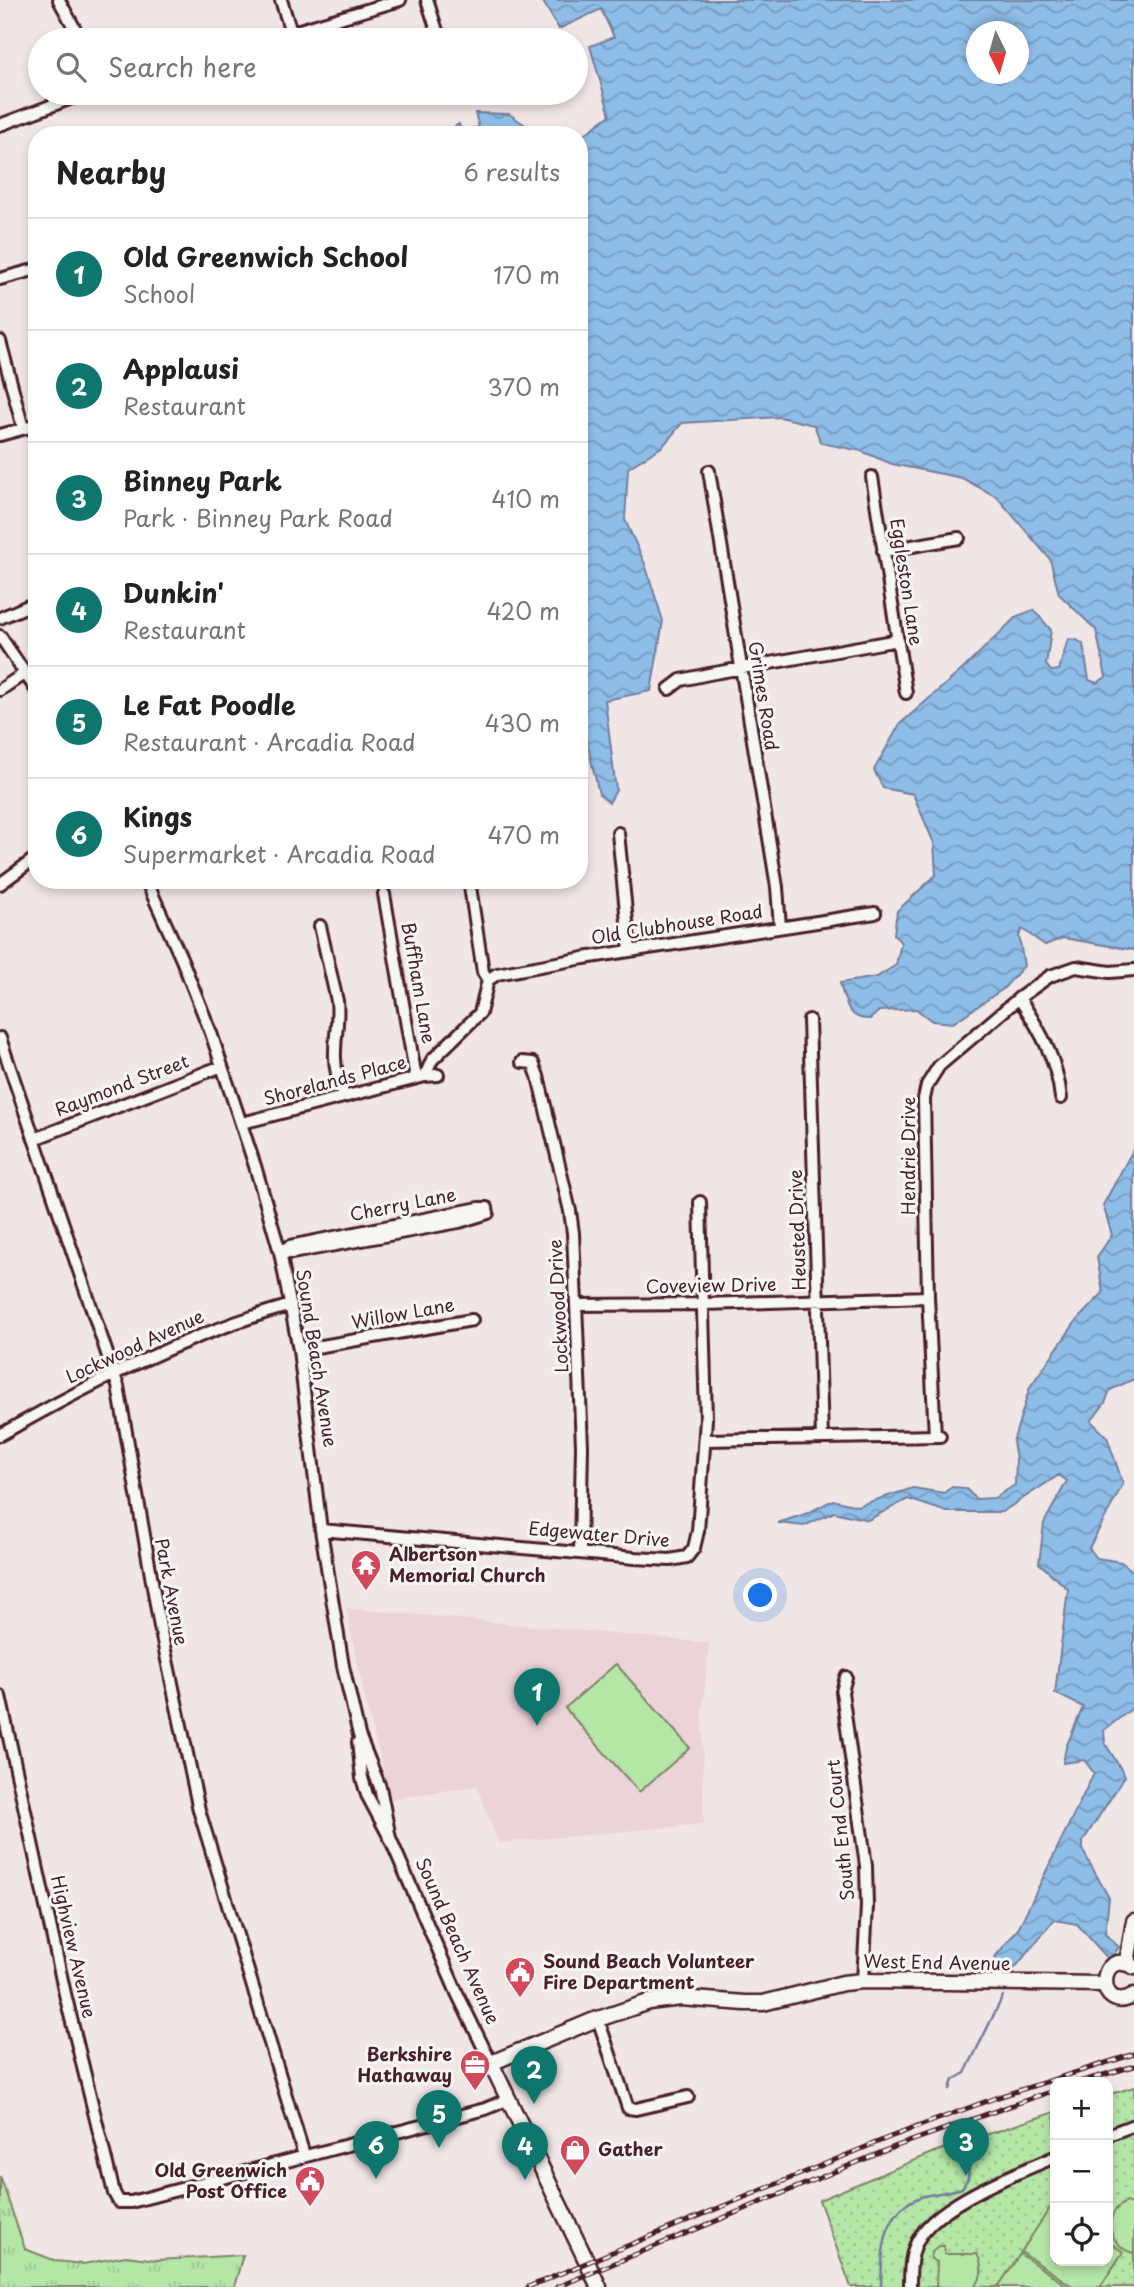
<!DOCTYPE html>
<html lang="en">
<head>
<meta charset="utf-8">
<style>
	body { margin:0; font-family:"Playpen Sans",sans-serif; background:#f2f2f2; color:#222 }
	.controls { position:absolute; right:21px; bottom:21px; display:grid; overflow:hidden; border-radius:14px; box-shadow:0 4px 10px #0003 }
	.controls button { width:63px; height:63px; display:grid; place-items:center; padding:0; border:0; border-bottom:2px solid #e0e0e0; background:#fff; color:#222; font:35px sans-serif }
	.compass { position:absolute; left:966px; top:21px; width:63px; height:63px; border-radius:50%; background:#fff; box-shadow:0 4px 10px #0003; rotate:175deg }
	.you { position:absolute; left:761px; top:1596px; width:24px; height:24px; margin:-18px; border:5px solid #fff; border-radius:50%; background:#1a73e8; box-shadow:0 0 0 10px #1a73e833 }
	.badge { display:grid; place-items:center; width:46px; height:46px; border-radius:50%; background:#0f766e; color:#fff; font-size:23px; font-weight:700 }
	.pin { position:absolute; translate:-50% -58px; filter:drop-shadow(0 2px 4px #0008) }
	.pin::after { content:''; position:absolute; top:37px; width:24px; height:21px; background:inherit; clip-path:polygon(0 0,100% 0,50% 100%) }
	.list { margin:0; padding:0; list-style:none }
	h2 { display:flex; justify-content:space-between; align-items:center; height:91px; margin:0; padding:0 28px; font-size:30px }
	h2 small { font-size:23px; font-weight:400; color:#767676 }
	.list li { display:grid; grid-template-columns:46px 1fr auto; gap:21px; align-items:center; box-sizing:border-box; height:112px; padding:0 28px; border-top:2px solid #e0e0e0 }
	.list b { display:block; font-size:26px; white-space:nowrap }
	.list p { margin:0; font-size:23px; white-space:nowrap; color:#767676 }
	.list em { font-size:23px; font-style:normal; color:#767676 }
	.icon { flex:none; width:38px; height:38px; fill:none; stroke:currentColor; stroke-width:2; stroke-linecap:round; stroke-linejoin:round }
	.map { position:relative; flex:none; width:1134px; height:2287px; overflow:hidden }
	.search { position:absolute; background:#fff; box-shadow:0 4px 10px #0003; left:28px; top:28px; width:560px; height:77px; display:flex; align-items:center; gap:18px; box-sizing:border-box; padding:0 24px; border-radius:38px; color:#767676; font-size:26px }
	.panel { position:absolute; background:#fff; box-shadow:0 4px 10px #0003; left:28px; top:126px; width:560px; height:763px; border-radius:28px }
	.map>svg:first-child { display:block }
	.built { fill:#ecd3d8 }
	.grass { fill:url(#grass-tufts); stroke:#7f8268; stroke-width:2 }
	.park { fill:url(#park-dots); stroke:#7f8268; stroke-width:2 }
	.pitch { fill:#b4e6a6; stroke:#7f8268; stroke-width:2 }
	.water { fill:url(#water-waves); stroke:#737e9c; stroke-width:2; fill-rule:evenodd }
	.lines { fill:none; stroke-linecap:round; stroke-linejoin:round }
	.stream { stroke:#737e9c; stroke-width:2.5 }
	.minor-casing { stroke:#4a1f2b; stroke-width:16 }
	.tertiary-casing { stroke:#4a1f2b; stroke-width:19 }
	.minor { stroke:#f6f6f2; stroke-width:10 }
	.tertiary { stroke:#f6f6f2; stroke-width:14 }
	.rail-casing { stroke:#4a1f2b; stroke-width:5 }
	.rail { stroke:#f6f6f2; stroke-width:2.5; stroke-dasharray:8; stroke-linecap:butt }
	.labels { text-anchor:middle; stroke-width:6; stroke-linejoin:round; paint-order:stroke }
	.street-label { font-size:18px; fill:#4a1f2b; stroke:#f6f6f2 }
	.poi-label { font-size:18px; font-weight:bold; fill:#4a1f2b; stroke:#f6f6f2; text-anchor:start }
</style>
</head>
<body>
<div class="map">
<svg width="1134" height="2287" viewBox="0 0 1134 2287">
	<defs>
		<pattern id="grass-tufts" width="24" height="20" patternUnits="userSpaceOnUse" patternTransform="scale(1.75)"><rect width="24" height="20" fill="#b4e6a6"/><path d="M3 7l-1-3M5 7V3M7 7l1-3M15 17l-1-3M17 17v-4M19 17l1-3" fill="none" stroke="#9cc58f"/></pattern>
		<pattern id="park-dots" width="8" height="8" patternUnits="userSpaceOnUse" patternTransform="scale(1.75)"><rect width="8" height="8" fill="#b4e6a6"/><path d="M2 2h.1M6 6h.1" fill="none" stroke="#9cc58f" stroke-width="1.8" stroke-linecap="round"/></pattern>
		<pattern id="water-waves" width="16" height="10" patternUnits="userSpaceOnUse" patternTransform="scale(1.75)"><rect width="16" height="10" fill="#8ebde8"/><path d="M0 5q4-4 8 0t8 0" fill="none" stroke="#7699bc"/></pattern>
	</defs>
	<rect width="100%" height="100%" fill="#f1e6e6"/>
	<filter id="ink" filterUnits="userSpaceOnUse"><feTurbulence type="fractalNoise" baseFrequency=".0143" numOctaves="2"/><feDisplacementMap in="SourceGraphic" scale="14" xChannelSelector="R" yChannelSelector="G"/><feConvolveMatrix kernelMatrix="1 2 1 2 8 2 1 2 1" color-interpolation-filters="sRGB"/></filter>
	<g filter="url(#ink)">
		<path class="built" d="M346,1608L709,1643L702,1715L704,1824L498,1843L477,1786L391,1799L367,1707Z"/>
		<path class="grass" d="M0,2176L25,2249L56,2261L83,2264L126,2256L157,2260L243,2255L234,2287H0Z"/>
		<path class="park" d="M1134,2087V2287H851L819,2200L934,2152L1055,2112V2261H1108V2095Z"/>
		<path class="pitch" d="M616,1664L690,1748L639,1792L565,1708Z
			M1127,2202L1134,2206V2253C1109,2248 1100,2212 1127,2202Z
			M1052,2205L1055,2207V2261H1108V2241L1123,2252L1100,2287H1074L1021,2252Z
			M938,2246H944L945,2254H977C983,2266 983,2277 975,2287H936L937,2262L931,2259L932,2252Z
			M1020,2254L1069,2287H998Z"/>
		<path class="water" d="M542,0H1134V950L1063,938L1045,945L1022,929L1019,936L1024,966L1003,989L953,1023L932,1021L916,1009L879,1011L870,1019C848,1020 845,1002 840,983L877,977L896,965L901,943L894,934L897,911L936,875L934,843L913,794L883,788L874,770L900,724L963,669L1017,616L1034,610L1051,630L1046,665L1051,671L1059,670L1068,639L1077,640L1083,644L1089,680L1097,683L1106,677L1096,630L1059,594L1050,559L997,497L962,478L892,464L861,451L821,443L814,425L780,417L682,423L663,446L628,468L625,520L645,564L663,621L651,691L605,700L616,790L609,803L599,794L584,729L579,726L578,135L585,134L610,115L590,46L614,37L601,9L559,29ZM976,32H1018V74H976Z
			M475,113L509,114L540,135H440L459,124L462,132L479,127Z
			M1134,1148V1379L1110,1390L1105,1403L1091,1421L1107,1437L1123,1484L1089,1548L1097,1558L1121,1562L1134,1572V1707L1104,1730L1105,1743L1125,1776L1083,1841V1851L1109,1898L1105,1934L1119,1947L1109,1960L1077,1924L1054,1920L1010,1974H1000L995,1957L1018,1929L1094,1773L1084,1760L1063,1763L1066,1747L1083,1707L1055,1693L1068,1589L1039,1563L1044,1523L1067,1481L1059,1475L1002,1512H947L908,1499L868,1520L834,1512L804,1526L778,1523L808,1513L833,1500L857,1506L913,1488L944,1493L951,1487L965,1488L976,1499L994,1498L1015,1485L1016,1459L1013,1442L1030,1387L1077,1320L1103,1293L1097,1257L1112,1235L1103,1205Z"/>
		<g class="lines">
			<path class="stream" d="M950,2089L953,2080L965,2073L1003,1996
				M881,2287C882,2251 882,2208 924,2196C936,2193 949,2192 962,2188L968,2178L971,2142"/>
			<g class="minor-casing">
				<path id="minor" d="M59,0L81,40
					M281,0L291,32
					M427,0L440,40
					M266,40L400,0
					M0,125L85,93
					M0,279L37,269
					M0,341L23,428
					M0,435L37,425
					M709,471L777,887L780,927
					M872,477L906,693
					M883,551L959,538
					M0,618L37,602
					M0,636L37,691
					M669,689L681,680L709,674L898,640
					M0,690L25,673
					M618,833L630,951
					M146,880L182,960L211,1033L255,1166L280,1252L299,1350L321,1530L343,1666L359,1735L380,1787L390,1838
					M0,884L37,857
					M384,894L416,1078
					M320,926L337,1001C339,1019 335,1035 335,1052C334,1068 339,1082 344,1096
					M488,980L497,974L584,958L875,913
					M1019,998C1040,1030 1057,1059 1061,1098
					M809,1020L822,1438
					M0,1038L118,1386L160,1627L199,1810L304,2155
					M522,1062L533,1063L538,1076L570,1211L573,1233L582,1446L580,1552
					M425,1076L432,1060L480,1013L488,980L483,972L469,880
					M242,1123L425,1076L438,1075
					M34,1139L222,1066
					M479,1208H487L488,1213L459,1222L292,1253L280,1252L290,1246Z
					M578,1305L704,1304L928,1297
					M299,1350L472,1320
					M0,1435C93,1382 188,1334 291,1305
					M935,1436L928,1297L924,1099L927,1085L939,1066L1019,998L1050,976L1076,967L1110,972L1134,970
					M705,1440L940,1436
					M321,1530L635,1558L670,1560L687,1557L694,1548L698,1531L706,1419L700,1202
					M846,1677L842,1692L866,1866L867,1906L863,1981
					M0,1696L65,1994L114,2193L119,2202H131L485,2109L509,2099
					M358,1742L362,1778L367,1795L390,1838L457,1993L491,2063
					M598,2019L628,2108L636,2109L688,2097
					M1108,2135L1134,2125
					M910,2287C910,2268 910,2251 921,2235C942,2202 1019,2172 1055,2157"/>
			</g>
			<g class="tertiary-casing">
				<path id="tertiary" d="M1127,1963L1134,1921
					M1134,1967C1095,1945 1096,2018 1134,1995
					M599,2287L491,2063L592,2021L649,2002L681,1998L745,2003H763L843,1983L863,1981L1104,1984"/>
			</g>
			<use href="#minor" class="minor"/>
			<use href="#tertiary" class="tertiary"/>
			<g class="rail-casing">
				<path id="rail" d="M1079,2082L1134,2066
					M528,2287L890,2137L995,2098L1134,2054
					M557,2287L894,2147L1055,2090"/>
			</g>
			<use href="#rail" class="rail"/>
		</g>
	</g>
	<defs>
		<g id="temple-pin" transform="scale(1.575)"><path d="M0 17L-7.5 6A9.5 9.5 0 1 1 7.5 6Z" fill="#d1495b" stroke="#f6f6f2"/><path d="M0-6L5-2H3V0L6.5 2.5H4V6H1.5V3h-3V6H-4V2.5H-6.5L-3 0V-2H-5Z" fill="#fff"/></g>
		<g id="civic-pin" transform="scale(1.575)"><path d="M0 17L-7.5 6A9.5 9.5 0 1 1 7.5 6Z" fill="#d1495b" stroke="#f6f6f2"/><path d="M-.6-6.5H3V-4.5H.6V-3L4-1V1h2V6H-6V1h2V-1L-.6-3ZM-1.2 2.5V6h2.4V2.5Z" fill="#fff"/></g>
		<g id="office-pin" transform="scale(1.575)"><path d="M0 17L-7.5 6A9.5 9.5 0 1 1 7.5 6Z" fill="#d1495b" stroke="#f6f6f2"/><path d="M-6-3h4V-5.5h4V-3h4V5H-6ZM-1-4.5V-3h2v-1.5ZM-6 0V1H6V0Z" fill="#fff"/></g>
		<g id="shop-pin" transform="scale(1.575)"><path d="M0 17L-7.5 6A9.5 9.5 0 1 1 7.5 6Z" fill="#d1495b" stroke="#f6f6f2"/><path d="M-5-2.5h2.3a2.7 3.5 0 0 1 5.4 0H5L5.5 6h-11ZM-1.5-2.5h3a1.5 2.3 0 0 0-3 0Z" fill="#fff"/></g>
	</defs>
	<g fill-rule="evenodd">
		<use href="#temple-pin" x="366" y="1565"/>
		<use href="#civic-pin" x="520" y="1972"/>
		<use href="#office-pin" x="475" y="2065"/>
		<use href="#shop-pin" x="575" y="2150"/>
		<use href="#civic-pin" x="310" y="2181"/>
	</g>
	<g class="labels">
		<g class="street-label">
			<text transform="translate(906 582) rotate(81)" y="6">Eggleston Lane</text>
			<text transform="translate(763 696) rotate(81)" y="6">Grimes Road</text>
			<text transform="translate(677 925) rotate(-9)" y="6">Old Clubhouse Road</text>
			<text transform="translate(418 983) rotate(80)" y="6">Buffham Lane</text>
			<text transform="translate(335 1081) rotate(-15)" y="6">Shorelands Place</text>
			<text transform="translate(122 1086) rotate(-21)" y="6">Raymond Street</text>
			<text transform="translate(909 1156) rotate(-90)" y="6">Hendrie Drive</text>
			<text transform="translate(403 1205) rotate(-11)" y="6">Cherry Lane</text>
			<text transform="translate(798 1230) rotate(-92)" y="6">Heusted Drive</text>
			<text transform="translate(711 1286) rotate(-1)" y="6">Coveview Drive</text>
			<text transform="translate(559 1306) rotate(-93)" y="6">Lockwood Drive</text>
			<text transform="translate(403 1314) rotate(-10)" y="6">Willow Lane</text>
			<text transform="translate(135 1347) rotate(-25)" y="6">Lockwood Avenue</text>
			<text transform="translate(316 1358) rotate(81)" y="6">Sound Beach Avenue</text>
			<text transform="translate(599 1535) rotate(5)" y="6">Edgewater Drive</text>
			<text transform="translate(171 1592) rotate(79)" y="6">Park Avenue</text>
			<text transform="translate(841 1830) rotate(-96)" y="6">South End Court</text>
			<text transform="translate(457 1941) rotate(66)" y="6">Sound Beach Avenue</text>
			<text transform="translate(73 1947) rotate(77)" y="6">Highview Avenue</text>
			<text transform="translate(937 1963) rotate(1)" y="6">West End Avenue</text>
		</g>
		<g class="poi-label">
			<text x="389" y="1561">Albertson<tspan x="389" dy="21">Memorial Church</tspan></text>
			<text x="543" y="1968">Sound Beach Volunteer<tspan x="543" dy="21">Fire Department</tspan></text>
			<text x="452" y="2061" text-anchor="end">Berkshire<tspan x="452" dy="21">Hathaway</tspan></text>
			<text x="598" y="2156">Gather</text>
			<text x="287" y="2177" text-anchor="end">Old Greenwich<tspan x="287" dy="21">Post Office</tspan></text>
		</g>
	</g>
</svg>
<div class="controls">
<button>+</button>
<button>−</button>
<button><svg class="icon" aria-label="locate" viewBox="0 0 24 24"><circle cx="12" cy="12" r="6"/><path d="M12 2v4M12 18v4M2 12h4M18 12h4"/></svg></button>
</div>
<svg class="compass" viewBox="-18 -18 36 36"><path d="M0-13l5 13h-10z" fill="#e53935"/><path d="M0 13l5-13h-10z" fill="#767676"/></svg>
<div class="you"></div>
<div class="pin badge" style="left:537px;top:1726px">1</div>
<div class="pin badge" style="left:534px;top:2104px">2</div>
<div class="pin badge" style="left:966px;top:2176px">3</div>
<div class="pin badge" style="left:525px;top:2180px">4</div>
<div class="pin badge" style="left:439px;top:2148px">5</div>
<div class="pin badge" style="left:376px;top:2179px">6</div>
<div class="search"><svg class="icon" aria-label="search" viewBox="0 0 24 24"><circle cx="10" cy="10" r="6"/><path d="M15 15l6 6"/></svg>Search here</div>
<section class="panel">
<h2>Nearby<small>6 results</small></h2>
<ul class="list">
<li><span class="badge">1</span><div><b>Old Greenwich School</b><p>School</p></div><em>170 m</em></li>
<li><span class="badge">2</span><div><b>Applausi</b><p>Restaurant</p></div><em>370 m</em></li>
<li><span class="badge">3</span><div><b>Binney Park</b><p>Park · Binney Park Road</p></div><em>410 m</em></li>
<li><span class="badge">4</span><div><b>Dunkin'</b><p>Restaurant</p></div><em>420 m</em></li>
<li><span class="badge">5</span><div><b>Le Fat Poodle</b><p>Restaurant · Arcadia Road</p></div><em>430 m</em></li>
<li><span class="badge">6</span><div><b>Kings</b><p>Supermarket · Arcadia Road</p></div><em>470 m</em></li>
</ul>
</section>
</div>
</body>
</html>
